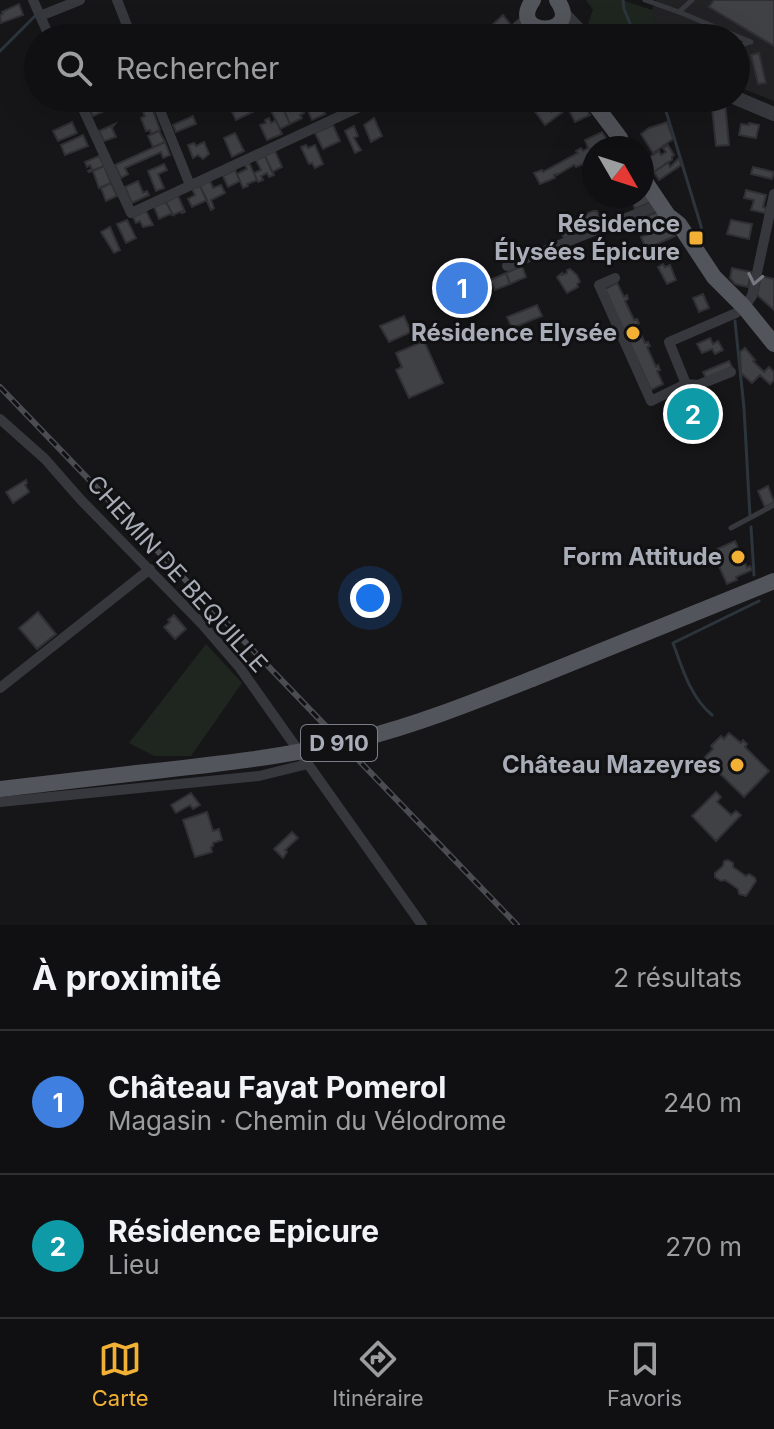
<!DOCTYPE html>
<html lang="fr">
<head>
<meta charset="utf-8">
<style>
	body { margin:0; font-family:Inter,sans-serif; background:#1e1e20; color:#f1f3f6 }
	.compass { position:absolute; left:582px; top:136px; width:72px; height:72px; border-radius:50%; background:#101012; box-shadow:0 8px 32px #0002; rotate:129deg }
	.you { position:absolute; left:370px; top:598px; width:28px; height:28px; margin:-20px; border:6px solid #fff; border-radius:50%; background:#1a73e8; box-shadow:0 0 0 12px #1a73e833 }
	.badge { display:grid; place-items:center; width:52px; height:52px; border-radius:50%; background:#f2b134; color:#fff; font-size:26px; font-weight:700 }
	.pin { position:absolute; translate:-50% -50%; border:4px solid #fff; box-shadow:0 2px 8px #0006 }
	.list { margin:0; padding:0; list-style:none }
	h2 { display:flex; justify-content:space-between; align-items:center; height:104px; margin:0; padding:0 32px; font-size:34px }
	h2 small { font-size:26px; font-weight:400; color:#9c9d9f }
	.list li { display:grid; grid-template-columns:52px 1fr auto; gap:24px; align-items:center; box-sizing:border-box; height:144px; padding:0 32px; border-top:2px solid #303032 }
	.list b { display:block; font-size:30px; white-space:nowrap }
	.list p { margin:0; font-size:26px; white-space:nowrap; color:#9c9d9f }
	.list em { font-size:26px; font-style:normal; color:#9c9d9f }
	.icon { flex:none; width:44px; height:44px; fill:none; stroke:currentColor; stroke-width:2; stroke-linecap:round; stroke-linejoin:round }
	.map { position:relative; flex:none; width:774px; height:925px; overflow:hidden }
	.search { position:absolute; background:#101012; box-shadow:0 8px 32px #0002; left:24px; right:24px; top:24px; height:88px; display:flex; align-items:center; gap:20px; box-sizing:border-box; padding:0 28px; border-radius:44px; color:#9c9d9f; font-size:30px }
	.sheet { height:392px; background:#101012 }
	nav { display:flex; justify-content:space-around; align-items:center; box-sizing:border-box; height:112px; border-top:2px solid #303032; background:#101012; font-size:22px; color:#9c9d9f }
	nav a { display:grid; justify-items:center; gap:4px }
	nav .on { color:#f2b134 }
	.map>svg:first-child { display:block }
	.built { fill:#222225 }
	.green { fill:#1e261f }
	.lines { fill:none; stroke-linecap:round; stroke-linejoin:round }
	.stream { stroke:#2c353c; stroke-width:3 }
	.building { fill:#404145; stroke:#303034; stroke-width:2 }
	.service { stroke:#37383d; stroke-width:5 }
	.minor { stroke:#37383d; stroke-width:10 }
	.tertiary { stroke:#37383d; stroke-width:14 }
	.primary { stroke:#53555c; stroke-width:16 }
	.rail-casing { stroke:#4a4c52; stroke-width:6 }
	.rail { stroke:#111113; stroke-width:3; stroke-dasharray:9; stroke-linecap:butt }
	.primary-bridge { stroke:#53555c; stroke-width:16 }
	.oneway { stroke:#757881 }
	.poi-dot { fill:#f2b134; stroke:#111113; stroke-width:3 }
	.labels { text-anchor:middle; stroke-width:6; stroke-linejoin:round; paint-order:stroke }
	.shield { fill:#111113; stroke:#7b7e86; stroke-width:2 }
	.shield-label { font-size:22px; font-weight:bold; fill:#a8adb8 }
	.poi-label { font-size:24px; font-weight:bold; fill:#a8adb8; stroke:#111113; text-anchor:end }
	.street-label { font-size:24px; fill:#a8adb8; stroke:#111113 }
</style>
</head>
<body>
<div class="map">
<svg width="774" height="925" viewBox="0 0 774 925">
	<rect width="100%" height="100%" fill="#161618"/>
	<path class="built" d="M656,0H774V101L736,86V38H684L683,36L663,30L652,20V10Z"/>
	<path class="green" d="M586,0H622L652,10C653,29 668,32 683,36L684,38H607L588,24L593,10Z
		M206,644L242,683L191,756H154L129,743Z"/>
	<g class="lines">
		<path class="stream" d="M623,0L624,9L636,38
			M0,51L35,16
			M662,98L701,226L702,238
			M735,321L744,408L750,517
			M751,527L754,575
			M712,715C691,698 682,668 673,643L759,601"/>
	</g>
	<path class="building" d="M714,0H774V46L709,7Z
		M19,4L23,15L1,23L0,15L3,14L2,12Z
		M503,15L510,24L500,33L498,31L495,33L490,27Z
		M759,53L766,83L758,84L751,55Z
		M254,98H257L261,108L236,120L232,112L236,111L235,107Z
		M265,98H278L290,124L280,129Z
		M550,98H563L570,107L564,111L560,106L551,112L544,103Z
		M711,99L725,101L729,145L716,146Z
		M101,100L104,107L114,103L116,106L93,116L89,107Z
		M319,100L325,114L312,120L306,106Z
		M544,103L551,112L560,106L564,111L545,125L534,110Z
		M583,104L590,115L575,122L570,112Z
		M300,105L304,113L300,115L302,118L290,124L284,110L289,108L291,111Z
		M152,108L160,130L151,134L150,130L146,131L141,118L145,116L143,112Z
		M193,116L196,124L176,132L173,125Z
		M269,118L271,123L276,120L282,134L267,140L260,125L266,123L265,120Z
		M374,118L382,136L371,142L364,125Z
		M72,122L77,133L58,141L53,131Z
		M667,122L673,139L653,153L641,134L649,128Z
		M749,123L759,125L756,138L739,135L741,124L749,125Z
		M115,124L112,128L116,137L104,141L99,131Z
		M333,125L340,141L323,149L315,133Z
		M354,126L358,136L354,138L361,150L355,153L345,131Z
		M159,131L165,142L153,147L148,136Z
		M602,132L613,148H594V156L587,159L583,164L576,167L574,165L557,175V174L554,175L555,178L540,184L534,173L542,170L543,172L578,153L576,151L581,148L583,151L588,148L585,140Z
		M235,133L244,151L232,157L224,138Z
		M83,135L88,146L65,155L61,145Z
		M165,142L170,155L163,158L161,152L125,168L128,174L121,178L115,165Z
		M204,142L209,154L203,159L198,155L193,158L188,145L194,143L196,146Z
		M306,145L308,148L315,145L323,164L315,168L312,163L309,164L301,147Z
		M668,145L674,155L672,156V160L654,172L648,164L650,157L659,151L661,155L666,152L663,148Z
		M275,151L282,167L272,172L265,156Z
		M99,156L104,166L89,172L88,171L92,169L90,165L87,167L85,162Z
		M265,156L274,175L269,177L267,173L261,176L263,180L258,182L254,173L261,170L256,160Z
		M679,158L681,165L659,180L654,172L668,162L670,167Z
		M249,163L257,180L247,184L248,186L243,188L237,174L247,169L245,165Z
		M164,164L167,170L158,174L164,188L156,191L148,171Z
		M104,166L111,183L99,188L93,171Z
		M753,167L774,172L772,179L751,174Z
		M235,170L240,181L228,187L223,176Z
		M138,181L143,193L147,191L149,195L132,203L125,187Z
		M210,181L213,188L221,185L225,193L211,200L214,208L211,210L200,186Z
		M111,183L117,196L106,201L101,188Z
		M200,186L207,200L192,207L188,199L195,195L192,189Z
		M642,189L651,202L635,209L630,196H642Z
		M746,190L766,195L763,207L766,208L765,213L751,210L754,200L744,198Z
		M178,196L185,212L182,213V211L173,215L166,202Z
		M166,202L173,215L170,214L159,219L154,207Z
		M146,211L153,225L143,227L140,221L136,223L133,217Z
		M593,211H597L603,224L564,238L558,226Z
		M658,212L668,226L650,233L644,217Z
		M127,220L136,238L126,243L117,224Z
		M731,220L752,224L749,239L727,234Z
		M668,226L675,236L646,249L641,237Z
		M110,227L120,250L114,253L101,232Z
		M663,264L665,267L670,265L676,280L667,284L658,267Z
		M522,266L526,277L510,284L506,273Z
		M732,268L751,272L748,287L735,284L730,278Z
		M570,269L577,275L580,282L577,284L578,287L567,293L557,277L562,273V275L567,273V270Z
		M506,273L510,284L495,290L490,280Z
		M761,276L774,279V310L757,295Z
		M617,283L624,297L627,295L628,299L625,301L634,320L637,319L639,323L637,325L645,343L648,342L650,346L647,347L656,367L658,365L660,370L657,371L663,384L651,390L605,289Z
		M703,294L709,308L699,312L693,298Z
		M537,305L542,316L512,328L507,317Z
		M404,316L411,332L389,342L380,326Z
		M710,338L713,344L718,341L723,350L715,354L712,349L702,353L697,344Z
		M424,341L443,383L409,398L396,370L402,367L396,353Z
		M745,348L755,360L753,361L764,372L769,367L774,372V380L770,384L760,375L752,383L741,373L740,352Z
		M729,361L732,367L706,378L703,372Z
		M701,394L713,421L686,433L674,406Z
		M26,480L27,483L25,485L29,492L13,503L6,492Z
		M768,486L774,502L765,507L758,491Z
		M735,541L747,568L750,566L752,570L736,577L737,580L727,584L714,555L719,553L717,549Z
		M38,612L56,634L37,649L19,628Z
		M174,615L186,629L175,639L164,627L170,622L168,620Z
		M729,733L741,743L743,740L747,744L745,747L769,771L744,797L704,758L713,749L711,746L721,736L724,739Z
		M716,792L721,797L717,802L731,815L736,811L741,815L716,841L692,816Z
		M191,793L200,805L193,809L190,805L176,813L171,805Z
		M207,812L213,831L219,829L222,840L213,843V846L211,847L212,852L195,857L183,820Z
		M292,832L298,838L285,850L287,852L283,858L274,849Z
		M728,860L733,863V867L746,876L749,874L755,878L756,881L746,896L739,894L738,889L725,880L721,881L715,877V873L723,866L724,861Z"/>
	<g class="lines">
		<path class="service" d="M645,0L679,12
			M692,0L679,12L751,42
			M736,47L750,42
			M731,528L774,505"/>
		<path class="minor" d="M33,0L50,38
			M117,0L132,38
			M40,16L80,0
			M504,38L528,17
			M78,98L131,213L379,98
			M155,98L190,185
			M507,266L661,204
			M615,278L599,285L651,401L686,384
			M744,307L752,296L774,194
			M731,372L698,385L686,384L669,342L736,313
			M0,419L45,459L81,500L202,624L240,668L422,925
			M0,688L150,569
			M0,802L259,776L308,764"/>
		<path class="tertiary" d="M562,12L576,27L589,38
			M736,98L774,114"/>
		<path class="primary" d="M533,0C506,38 584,38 557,0
			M590,98L620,138L622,148
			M642,177L675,226
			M670,217L679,224L714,277L744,307L774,344
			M532,679L774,581
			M0,789L137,773"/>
		<g class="rail-casing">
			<path id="rail" d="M0,387L517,925"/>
		</g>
		<use href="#rail" class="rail"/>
		<path class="primary-bridge" d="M137,773C211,765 287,757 360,739C419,724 476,701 532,679"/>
	</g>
	<defs><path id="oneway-chevron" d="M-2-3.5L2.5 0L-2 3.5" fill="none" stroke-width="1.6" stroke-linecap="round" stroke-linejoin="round" transform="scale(2)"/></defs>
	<use class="oneway" href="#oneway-chevron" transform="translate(755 279) rotate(102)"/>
	<g class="poi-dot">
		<rect x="688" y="230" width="16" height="16" rx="4"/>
		<circle cx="633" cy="333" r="8"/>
		<circle cx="738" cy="557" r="8"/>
		<circle cx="737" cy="765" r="8"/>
	</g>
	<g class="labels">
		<rect class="shield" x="301" y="725" width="76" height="36" rx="6"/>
		<g class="shield-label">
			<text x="339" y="751">D 910</text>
		</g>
		<g class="poi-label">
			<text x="680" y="232">Résidence<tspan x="680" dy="28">Élysées Épicure</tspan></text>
			<text x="617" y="341">Résidence Elysée</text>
			<text x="722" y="565">Form Attitude</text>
			<text x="721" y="773">Château Mazeyres</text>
		</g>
		<g class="street-label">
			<text transform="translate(177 574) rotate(48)" y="8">CHEMIN DE BEQUILLE</text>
		</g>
	</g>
</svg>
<svg class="compass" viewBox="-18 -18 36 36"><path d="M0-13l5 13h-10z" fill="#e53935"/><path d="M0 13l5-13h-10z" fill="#9c9d9f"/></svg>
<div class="you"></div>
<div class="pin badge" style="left:462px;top:288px;background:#3f7fe0">1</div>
<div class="pin badge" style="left:693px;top:414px;background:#0f9aa8">2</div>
<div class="search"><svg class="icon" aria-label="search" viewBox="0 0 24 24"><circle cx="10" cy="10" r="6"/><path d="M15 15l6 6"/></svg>Rechercher</div>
</div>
<section class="sheet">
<h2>À proximité<small>2 résultats</small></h2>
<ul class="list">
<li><span class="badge" style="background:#3f7fe0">1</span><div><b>Château Fayat Pomerol</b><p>Magasin · Chemin du Vélodrome</p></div><em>240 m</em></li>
<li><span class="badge" style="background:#0f9aa8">2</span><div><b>Résidence Epicure</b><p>Lieu</p></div><em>270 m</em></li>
</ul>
</section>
<nav>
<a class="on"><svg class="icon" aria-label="map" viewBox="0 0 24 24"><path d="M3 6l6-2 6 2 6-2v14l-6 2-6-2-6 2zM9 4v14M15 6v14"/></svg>Carte</a>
<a><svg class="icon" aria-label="directions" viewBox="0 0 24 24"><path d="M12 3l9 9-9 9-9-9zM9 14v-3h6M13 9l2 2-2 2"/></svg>Itinéraire</a>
<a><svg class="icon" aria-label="saved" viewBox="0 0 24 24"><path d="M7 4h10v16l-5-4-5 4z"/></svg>Favoris</a>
</nav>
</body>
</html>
